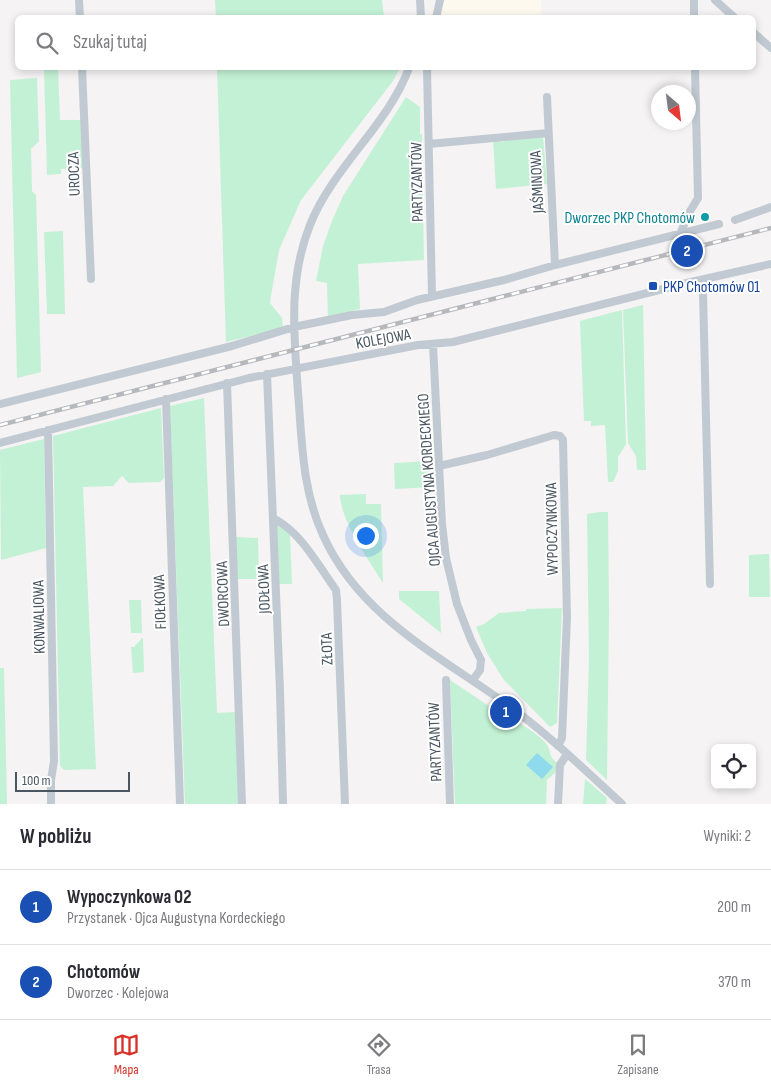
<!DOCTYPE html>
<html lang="pl">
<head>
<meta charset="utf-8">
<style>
	body { margin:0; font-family:"Sofia Sans Condensed",sans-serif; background:#f7f7f7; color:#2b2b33 }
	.controls { position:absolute; right:15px; bottom:15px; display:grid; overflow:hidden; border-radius:8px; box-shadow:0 2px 8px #0003 }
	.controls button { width:45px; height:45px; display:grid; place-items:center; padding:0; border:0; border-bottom:1px solid #e1e1e2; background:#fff; color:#2b2b33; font:25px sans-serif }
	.compass { position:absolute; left:651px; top:85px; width:45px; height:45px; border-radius:50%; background:#fff; box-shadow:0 2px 8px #0003; rotate:152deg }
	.scale { position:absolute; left:15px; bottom:12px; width:115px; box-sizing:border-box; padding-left:5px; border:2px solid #4a5661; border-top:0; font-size:14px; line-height:18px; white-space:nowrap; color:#4a5661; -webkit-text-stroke:4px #fff; paint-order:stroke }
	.you { position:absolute; left:365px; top:535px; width:18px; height:18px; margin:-12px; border:4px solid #fff; border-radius:50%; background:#1a73e8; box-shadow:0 0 0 8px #1a73e833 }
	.badge { display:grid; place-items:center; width:32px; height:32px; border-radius:50%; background:#d93025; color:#fff; font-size:16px; font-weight:700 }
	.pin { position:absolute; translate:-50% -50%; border:2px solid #fff; box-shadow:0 1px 5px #0006 }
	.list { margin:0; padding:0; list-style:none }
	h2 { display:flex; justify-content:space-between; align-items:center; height:65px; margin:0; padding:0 20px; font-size:21px }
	h2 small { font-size:16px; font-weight:400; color:#7c7c81 }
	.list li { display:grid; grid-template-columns:32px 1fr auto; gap:15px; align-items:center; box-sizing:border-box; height:75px; padding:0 20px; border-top:1px solid #e1e1e2 }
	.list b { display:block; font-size:19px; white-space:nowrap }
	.list p { margin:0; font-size:16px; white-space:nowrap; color:#7c7c81 }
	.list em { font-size:16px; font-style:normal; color:#7c7c81 }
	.icon { flex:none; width:28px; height:28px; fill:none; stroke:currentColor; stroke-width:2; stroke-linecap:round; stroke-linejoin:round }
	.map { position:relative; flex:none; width:771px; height:804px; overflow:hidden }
	.search { position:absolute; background:#fff; box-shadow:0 2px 8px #0003; left:15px; right:15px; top:15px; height:55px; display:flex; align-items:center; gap:12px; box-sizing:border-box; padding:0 18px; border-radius:8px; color:#7c7c81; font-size:19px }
	.sheet { height:215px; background:#fff }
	nav { display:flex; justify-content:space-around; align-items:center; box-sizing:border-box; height:70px; border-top:1px solid #e1e1e2; background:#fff; font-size:14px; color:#7c7c81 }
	nav a { display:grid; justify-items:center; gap:2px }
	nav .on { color:#d93025 }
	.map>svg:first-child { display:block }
	.commercial { fill:#fdf9ef }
	.green { fill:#c3f1d5 }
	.water { fill:#90daee }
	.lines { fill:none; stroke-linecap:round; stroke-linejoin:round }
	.minor { stroke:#c1cad2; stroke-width:8 }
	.rail-casing { stroke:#b5b8bd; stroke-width:4.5 }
	.rail { stroke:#fff; stroke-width:2.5; stroke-dasharray:8; stroke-linecap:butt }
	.culture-dot { fill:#0f9aa8; stroke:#fff; stroke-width:2 }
	.transit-dot { fill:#1a4fb4; stroke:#fff; stroke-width:2 }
	.labels { text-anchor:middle; stroke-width:4; stroke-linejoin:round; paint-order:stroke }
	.street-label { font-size:16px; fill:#4a5661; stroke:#fff }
	.culture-label { font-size:16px; fill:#0d838f; stroke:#fff; text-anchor:end }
	.transit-label { font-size:16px; fill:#164399; stroke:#fff; text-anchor:start }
</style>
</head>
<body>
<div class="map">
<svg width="771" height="804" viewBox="0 0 771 804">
	<rect width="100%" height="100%" fill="#f5f3f3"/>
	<path class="commercial" d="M445,0H541V17L440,18Z"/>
	<path class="green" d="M215,0H382L384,17H216Z
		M44,68H58L60,120H81L85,168L61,169V174L47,175Z
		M217,68H400L393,81L301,200L279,250L271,296L270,303L282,318L283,328L226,342Z
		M37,78L39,141L31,149L32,191L36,195L41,372L17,378L10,80Z
		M406,97L420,107V134H422L424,260L358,264L360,309L328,317L327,283L316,281L323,246L332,221L343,196Z
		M543,136L547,184L496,189L493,140L504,142L507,139Z
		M63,231L65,314H47L44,232Z
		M643,305L646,470H637L636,456L628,443L623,310Z
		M622,310L626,444L618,457V471L613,482H608L605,425L591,426V421H584L580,321Z
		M204,398L217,713L238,712L241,804H185L170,406Z
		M161,408L164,478L160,482L129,483L122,476L113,486L83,487L96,769L64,770L60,766L53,436Z
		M44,439L46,548L1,560L0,450Z
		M430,461L431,487L395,489L394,463Z
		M366,494V504H381L383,583C369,560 341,522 340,495Z
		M600,512H608L609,612L607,780L586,760L589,658L587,514Z
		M275,523L290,534L292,584H278Z
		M236,537L258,538L259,579H237Z
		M769,554L770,597H749V555Z
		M399,591H439L441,633L399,599Z
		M129,600H141L142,633H131Z
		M562,608L557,723L550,727L504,680L487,653L476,627L484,624L499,613L526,611V609Z
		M142,638H143L144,672L133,673L131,647H134Z
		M0,668H4L7,804H0Z
		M450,680L507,718C516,720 543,737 547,745C552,754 548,755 557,763V771L547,780L546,804H455Z
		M585,779L607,798L606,804H583Z"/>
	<path class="water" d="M537,753L553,767L542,779L526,765Z"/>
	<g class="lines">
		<path class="minor" d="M79,0L80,18
			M420,0L421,18
			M694,0V18
			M715,0L735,18
			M436,18L440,0
			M754,33L771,48
			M82,68L91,279
			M409,68C388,125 333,167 310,225C288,280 294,335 298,392C302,441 302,490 323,535C360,618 442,657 512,708C551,737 586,771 622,804
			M427,68L432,296
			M547,97L555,265
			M429,144L548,133
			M735,220L771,207
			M680,234L689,213L698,198L695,68
			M700,280L703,292L710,584
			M433,345L442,524L446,558L457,604L471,640L481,660L480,670L473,680
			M267,374L280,691L283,804
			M227,383L242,804
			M166,399L180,804
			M0,404L232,346L294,327L352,315L384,312L417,300L504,280L555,265L719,224
			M48,430L54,761L51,780V804
			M0,443L249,378L418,345L453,342L691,282L771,264
			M439,466L487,455L554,435L560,436L563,440L567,617L562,738L558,746
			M273,518C302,533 317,564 336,590L337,600L345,804
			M446,680L450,804
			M558,804L560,765L567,754"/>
		<g class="rail-casing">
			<path id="rail" d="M0,425L771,228"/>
		</g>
		<use href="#rail" class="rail"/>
	</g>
	<circle class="culture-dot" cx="705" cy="217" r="5"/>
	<rect class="transit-dot" x="648" y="281" width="10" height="10" rx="2.5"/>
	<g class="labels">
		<g class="street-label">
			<text transform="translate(73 174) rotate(-92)" y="6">UROCZA</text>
			<text transform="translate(416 182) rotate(-91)" y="6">PARTYZANTÓW</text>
			<text transform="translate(536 182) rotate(-93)" y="6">JAŚMINOWA</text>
			<text transform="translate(383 338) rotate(-10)" y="6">KOLEJOWA</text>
			<text transform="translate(428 480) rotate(-94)" y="6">OJCA AUGUSTYNA KORDECKIEGO</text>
			<text transform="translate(551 529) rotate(-91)" y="6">WYPOCZYNKOWA</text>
			<text transform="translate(263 589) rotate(-92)" y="6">JODŁOWA</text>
			<text transform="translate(222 594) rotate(-92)" y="6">DWORCOWA</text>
			<text transform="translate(159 602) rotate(-92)" y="6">FIOŁKOWA</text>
			<text transform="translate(38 617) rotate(-91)" y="6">KONWALIOWA</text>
			<text transform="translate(326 649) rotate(-92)" y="6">ZŁOTA</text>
			<text transform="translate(434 742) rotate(-92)" y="6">PARTYZANTÓW</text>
		</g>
		<g class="culture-label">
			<text x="695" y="223">Dworzec PKP Chotomów</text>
		</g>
		<g class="transit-label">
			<text x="663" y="292">PKP Chotomów 01</text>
		</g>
	</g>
</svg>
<div class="controls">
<button><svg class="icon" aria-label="locate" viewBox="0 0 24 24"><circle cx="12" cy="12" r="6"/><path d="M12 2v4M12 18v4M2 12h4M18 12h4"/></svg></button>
</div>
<svg class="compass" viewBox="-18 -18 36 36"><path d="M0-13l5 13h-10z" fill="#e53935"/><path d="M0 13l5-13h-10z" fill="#7c7c81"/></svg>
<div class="scale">100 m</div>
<div class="you"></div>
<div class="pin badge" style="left:506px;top:712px;background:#1a4fb4">1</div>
<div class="pin badge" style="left:687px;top:251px;background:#1a4fb4">2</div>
<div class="search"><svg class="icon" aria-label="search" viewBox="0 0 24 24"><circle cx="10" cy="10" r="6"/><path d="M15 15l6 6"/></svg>Szukaj tutaj</div>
</div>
<section class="sheet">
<h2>W pobliżu<small>Wyniki: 2</small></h2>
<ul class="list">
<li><span class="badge" style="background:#1a4fb4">1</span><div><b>Wypoczynkowa 02</b><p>Przystanek · Ojca Augustyna Kordeckiego</p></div><em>200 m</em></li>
<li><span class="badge" style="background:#1a4fb4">2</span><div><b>Chotomów</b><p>Dworzec · Kolejowa</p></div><em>370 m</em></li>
</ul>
</section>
<nav>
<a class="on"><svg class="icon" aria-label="map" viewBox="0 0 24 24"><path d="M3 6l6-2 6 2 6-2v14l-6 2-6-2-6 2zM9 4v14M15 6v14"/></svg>Mapa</a>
<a><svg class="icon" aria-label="directions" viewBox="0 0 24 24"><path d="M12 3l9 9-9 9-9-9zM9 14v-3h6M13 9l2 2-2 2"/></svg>Trasa</a>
<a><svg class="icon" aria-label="saved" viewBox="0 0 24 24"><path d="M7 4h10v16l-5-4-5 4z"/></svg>Zapisane</a>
</nav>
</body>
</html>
